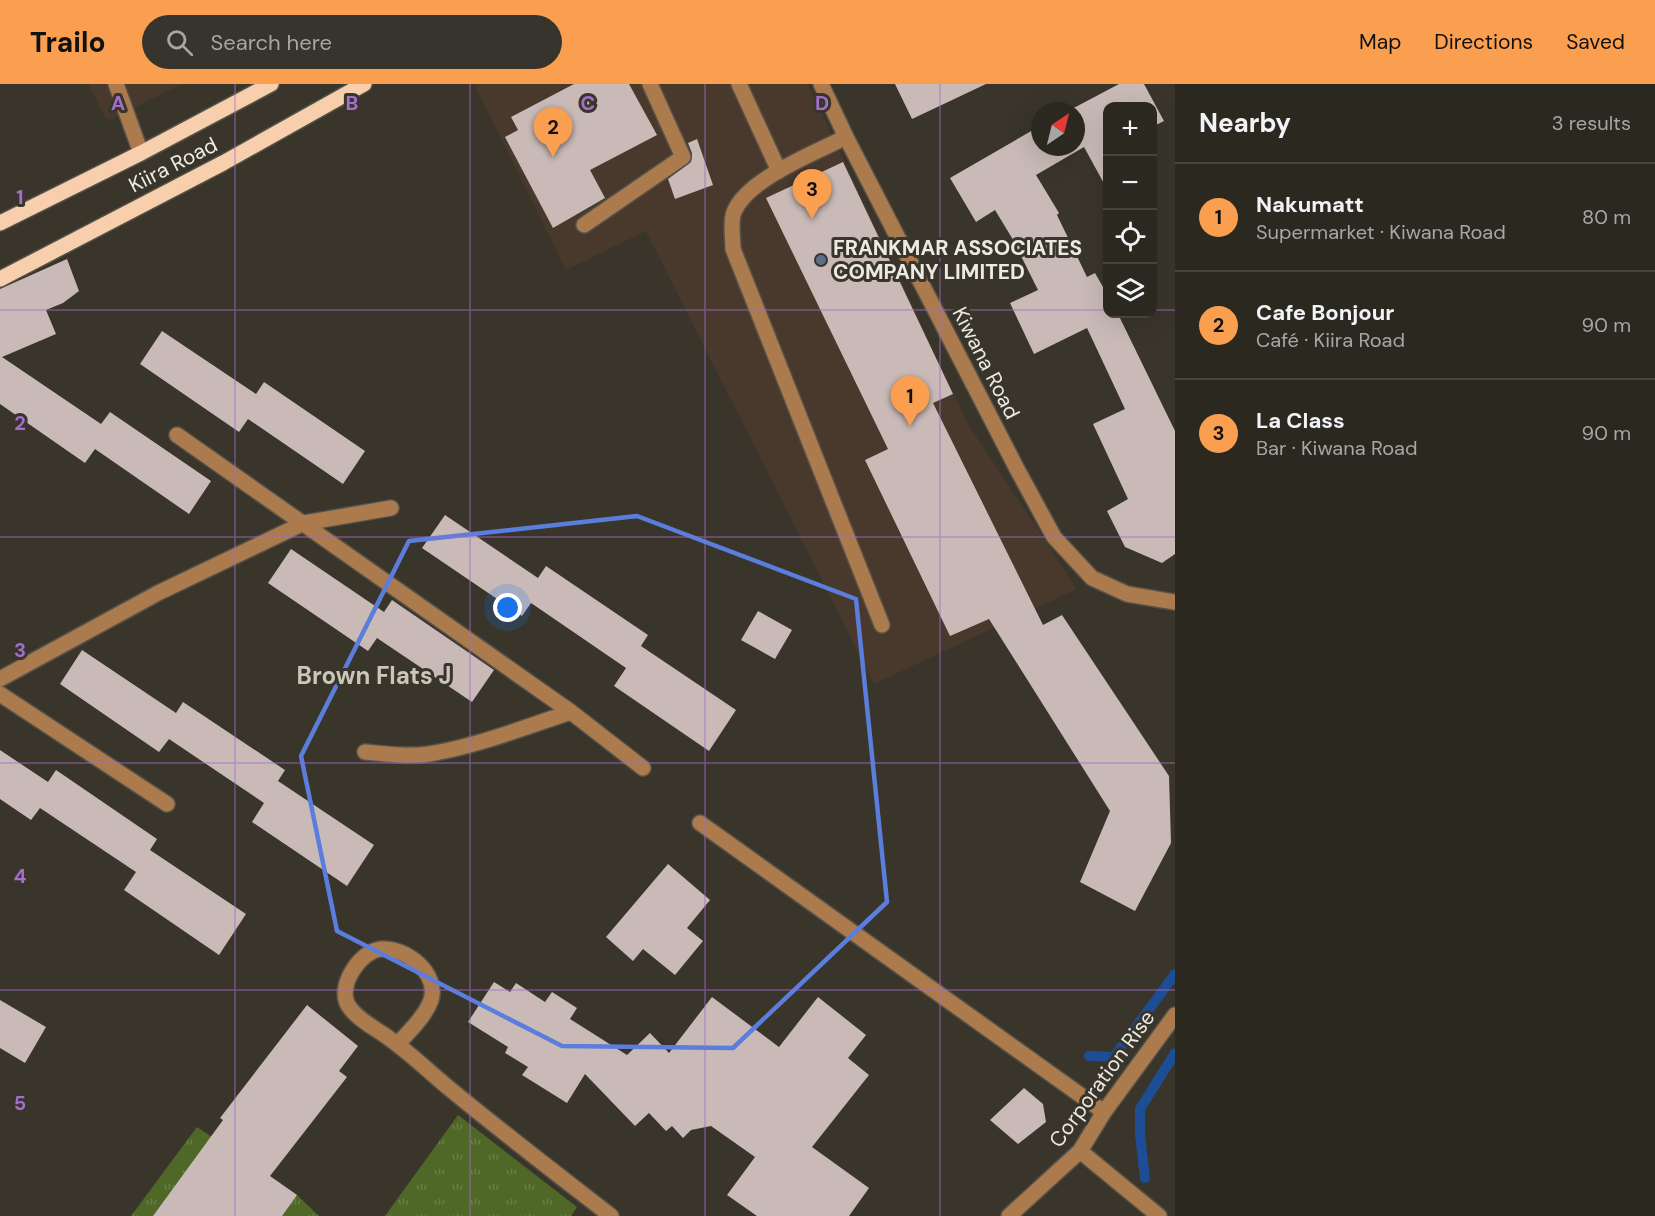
<!DOCTYPE html>
<html lang="en">
<head>
<meta charset="utf-8">
<style>
	body { margin:0; font-family:"DM Sans",sans-serif; background:#37342d; color:#f1f3f6 }
	.controls { position:absolute; right:18px; top:18px; display:grid; overflow:hidden; border-radius:12px; box-shadow:0 6px 24px #0002 }
	.controls button { width:54px; height:54px; display:grid; place-items:center; padding:0; border:0; border-bottom:2px solid #47443e; background:#2b2820; color:#f1f3f6; font:30px sans-serif }
	.compass { position:absolute; left:1031px; top:18px; width:54px; height:54px; border-radius:50%; background:#2b2820; box-shadow:0 6px 24px #0002; rotate:35deg }
	.you { position:absolute; left:508px; top:524px; width:21px; height:21px; margin:-15px; border:4px solid #fff; border-radius:50%; background:#1a73e8; box-shadow:0 0 0 9px #1a73e833 }
	.badge { display:grid; place-items:center; width:39px; height:39px; border-radius:50%; background:#fa9f4f; color:#111; font-size:20px; font-weight:700 }
	.pin { position:absolute; translate:-50% -50px; filter:drop-shadow(0 2px 3px #0008) }
	.pin::after { content:''; position:absolute; top:32px; width:21px; height:18px; background:inherit; clip-path:polygon(0 0,100% 0,50% 100%) }
	.list { margin:0; padding:0; list-style:none }
	h2 { display:flex; justify-content:space-between; align-items:center; height:78px; margin:0; padding:0 24px; font-size:26px }
	h2 small { font-size:20px; font-weight:400; color:#a6a6a5 }
	.list li { display:grid; grid-template-columns:39px 1fr auto; gap:18px; align-items:center; box-sizing:border-box; height:108px; padding:0 24px; border-top:2px solid #47443e }
	.list b { display:block; font-size:22px; white-space:nowrap }
	.list p { margin:0; font-size:20px; white-space:nowrap; color:#a6a6a5 }
	.list em { font-size:20px; font-style:normal; color:#a6a6a5 }
	.icon { flex:none; width:33px; height:33px; fill:none; stroke:currentColor; stroke-width:2; stroke-linecap:round; stroke-linejoin:round }
	.map { position:relative; flex:none; width:1175px; height:1132px; overflow:hidden }
	header { display:flex; align-items:center; gap:36px; box-sizing:border-box; height:84px; padding:0 30px; background:#fa9f4f; color:#111 }
	header strong { font-size:28px }
	nav { display:flex; gap:33px; margin-inline-start:auto; font-size:21px }
	.search { width:420px; height:54px; background:#37342d; display:flex; align-items:center; gap:15px; box-sizing:border-box; padding:0 21px; border-radius:33px; color:#a6a6a5; font-size:22px }
	main { display:flex }
	aside { flex:1; background:#2b2820 }
	.map>svg:first-child { display:block }
	.commercial { fill:#49392d }
	.grass { fill:url(#grass-tufts) }
	.lines { fill:none; stroke-linecap:round; stroke-linejoin:round }
	.stream { stroke:#1c4d95; stroke-width:10 }
	.building { fill:#c9bab7 }
	.minor-casing { stroke:#565249; stroke-width:18 }
	.major-casing { stroke:#565249; stroke-width:18 }
	.minor { stroke:#ab7b4e; stroke-width:15 }
	.major { stroke:#f7cfac; stroke-width:15 }
	.marked { fill:none; stroke:#5b7ddc; stroke-width:4.5; stroke-linejoin:round }
	.grid { fill:none; stroke:#a36ecc; stroke-width:1.5; stroke-opacity:0.55 }
	.service-dot { fill:#5c6f8a; stroke:#39352b; stroke-width:2 }
	.labels { text-anchor:middle; stroke-width:6; stroke-linejoin:round; paint-order:stroke }
	.street-label { font-size:21px; fill:#eceae4; stroke:#39352b }
	.poi-label { font-size:21px; font-weight:bold; fill:#eceae4; stroke:#39352b; text-anchor:start }
	.quarter-label { font-size:24px; font-weight:bold; fill:#cbc6ba; stroke:#39352b }
	.grid-label { font-size:20px; text-anchor:middle; font-weight:bold; fill:#a36ecc; stroke:#39352b; stroke-width:6; stroke-linejoin:round; paint-order:stroke }
</style>
</head>
<body>
<header>
<strong>Trailo</strong>
<div class="search"><svg class="icon" aria-label="search" viewBox="0 0 24 24"><circle cx="10" cy="10" r="6"/><path d="M15 15l6 6"/></svg>Search here</div>
<nav><a>Map</a><a>Directions</a><a>Saved</a></nav>
</header>
<main>
<div class="map">
<svg width="1175" height="1132" viewBox="0 0 1175 1132">
	<defs>
		<pattern id="grass-tufts" width="24" height="20" patternUnits="userSpaceOnUse" patternTransform="scale(1.5)"><rect width="24" height="20" fill="#4f6827"/><path d="M3 7l-1-3M5 7V3M7 7l1-3M15 17l-1-3M17 17v-4M19 17l1-3" fill="none" stroke="#687e46"/></pattern>
	</defs>
	<rect width="100%" height="100%" fill="#39352b"/>
	<path class="commercial" d="M88,0H182L107,37Z
		M474,0H808L968,340L1077,505L874,600L646,147L566,186Z"/>
	<path class="grass" d="M458,1031L577,1123L571,1132H385Z
		M197,1043L297,1111L319,1132H131Z"/>
	<g class="lines">
		<path class="stream" d="M1089,972L1114,973L1175,890
			M1145,1094L1140,1051V1025L1175,969"/>
	</g>
	<path class="building" d="M574,0H629L657,51L590,86L605,114L553,144L505,53L518,46L511,33Z
		M895,0H986L912,35Z
		M1119,0H1144L1164,37L1152,43V22H1107V105L1084,63L1036,91L1059,129L1057,131L1087,193L1095,189L1107,210V230H1118L1175,347V470L1162,479L1125,463L1107,427L1128,415L1093,340L1125,325L1087,244L1034,270L1010,219L1038,206L1012,154L995,126L976,138L950,94L1040,42V63H1076V27H1068Z
		M697,55L713,101L675,115L668,95L691,78L692,69L688,59Z
		M843,78L953,310L933,319L1043,541L1062,531L1169,692L1171,759L1135,827L1080,798L1110,727L989,535L950,552L865,376L888,365L766,114Z
		M67,175L79,207L63,219L46,226L56,250L2,273L101,340L110,328L211,397L189,430L95,365L85,379L0,320V205Z
		M162,247L256,310L264,298L365,367L343,400L248,335L239,348L140,280Z
		M445,431L538,494L546,482L648,551L641,562L736,626L709,667L614,602L626,584L531,519L522,532L422,464Z
		M291,465L384,528L392,516L494,586L472,618L377,554L368,567L268,499Z
		M758,527L792,546L775,575L741,556Z
		M82,566L176,629L183,618L285,686L278,697L374,761L347,802L252,738L264,719L169,655L159,668L60,600Z
		M0,666L48,698L56,686L157,755L150,766L246,830L219,871L124,806L136,788L40,724L31,736L0,715Z
		M668,780L710,816L687,844L703,857L675,891L643,865L633,877L606,853Z
		M494,898L510,908L516,899L545,918L552,908L577,924L570,935L627,971L650,949L669,969L712,913L779,963L818,913L866,951L848,974L869,991L812,1063L869,1104L849,1132H757L727,1111L755,1073L711,1042L691,1046L683,1054L672,1042L666,1047L649,1029L635,1042L585,990L567,1019L522,991L528,983L505,969L508,963L468,938Z
		M0,916L46,943L25,979L0,964Z
		M307,921L358,962L339,987L347,993L270,1092L297,1111L282,1132H153L223,1036L220,1034Z
		M1024,1004L1043,1020L1046,1038L1018,1060L990,1036Z"/>
	<g class="lines">
		<g class="minor-casing">
			<path id="minor" d="M116,0L141,69
				M739,0L779,87
				M821,0L846,53L1017,385L1054,453L1092,494L1127,510L1175,518
				M846,53C815,69 747,95 734,128C730,138 733,154 733,165L882,541
				M584,141L683,73L650,0
				M177,351L571,628L643,684
				M0,595L158,509L304,439L391,424
				M0,610L167,720
				M365,668C386,670 408,673 429,670C478,662 525,643 571,628
				M700,739L1104,1028
				M398,960C409,947 425,933 431,916C439,890 407,863 381,865C360,867 337,902 348,921C355,933 371,942 383,950C407,966 427,986 450,1005C502,1048 557,1090 611,1132
				M1080,1067L1159,1132
				M1009,1132L1080,1067L1104,1028L1175,931"/>
		</g>
		<g class="major-casing">
			<path id="major" d="M0,139L141,69L271,0
				M0,195L223,79L364,0"/>
		</g>
		<use href="#minor" class="minor"/>
		<use href="#major" class="major"/>
	</g>
	<path class="marked" d="M637,432L856,515L887,818L733,964L562,962L337,847L301,672L409,457Z"/>
	<path class="grid" d="M235,0V1132M470,0V1132M705,0V1132M940,0V1132M0,226H1108M1152,226H1175M0,453H1175M0,679H1175M0,906H1175"/>
	<circle class="service-dot" cx="821" cy="176" r="6"/>
	<g class="labels">
		<g class="street-label">
			<text transform="translate(173 81) rotate(-27)" y="7">Kiira Road</text>
			<text transform="translate(986 279) rotate(63)" y="7">Kiwana Road</text>
			<text transform="translate(1102 995) rotate(-54)" y="7">Corporation Rise</text>
		</g>
		<g class="poi-label">
			<text x="833" y="171">FRANKMAR ASSOCIATES<tspan x="833" dy="24">COMPANY LIMITED</tspan></text>
		</g>
		<g class="quarter-label">
			<text x="374" y="600">Brown Flats J</text>
		</g>
	</g>
	<g class="grid-label">
		<text x="118" y="26">A</text>
		<text x="352" y="26">B</text>
		<text x="588" y="26">C</text>
		<text x="822" y="26">D</text>
		<text x="20" y="120">1</text>
		<text x="20" y="346">2</text>
		<text x="20" y="573">3</text>
		<text x="20" y="799">4</text>
		<text x="20" y="1026">5</text>
	</g>
</svg>
<div class="controls">
<button>+</button>
<button>−</button>
<button><svg class="icon" aria-label="locate" viewBox="0 0 24 24"><circle cx="12" cy="12" r="6"/><path d="M12 2v4M12 18v4M2 12h4M18 12h4"/></svg></button>
<button><svg class="icon" aria-label="layers" viewBox="0 0 24 24"><path d="M12 4l9 5-9 5-9-5zM3 14l9 5 9-5"/></svg></button>
</div>
<svg class="compass" viewBox="-18 -18 36 36"><path d="M0-13l5 13h-10z" fill="#e53935"/><path d="M0 13l5-13h-10z" fill="#a6a6a5"/></svg>
<div class="you"></div>
<div class="pin badge" style="left:910px;top:342px">1</div>
<div class="pin badge" style="left:553px;top:73px">2</div>
<div class="pin badge" style="left:812px;top:135px">3</div>
</div>
<aside>
<h2>Nearby<small>3 results</small></h2>
<ul class="list">
<li><span class="badge">1</span><div><b>Nakumatt</b><p>Supermarket · Kiwana Road</p></div><em>80 m</em></li>
<li><span class="badge">2</span><div><b>Cafe Bonjour</b><p>Café · Kiira Road</p></div><em>90 m</em></li>
<li><span class="badge">3</span><div><b>La Class</b><p>Bar · Kiwana Road</p></div><em>90 m</em></li>
</ul>
</aside>
</main>
</body>
</html>
